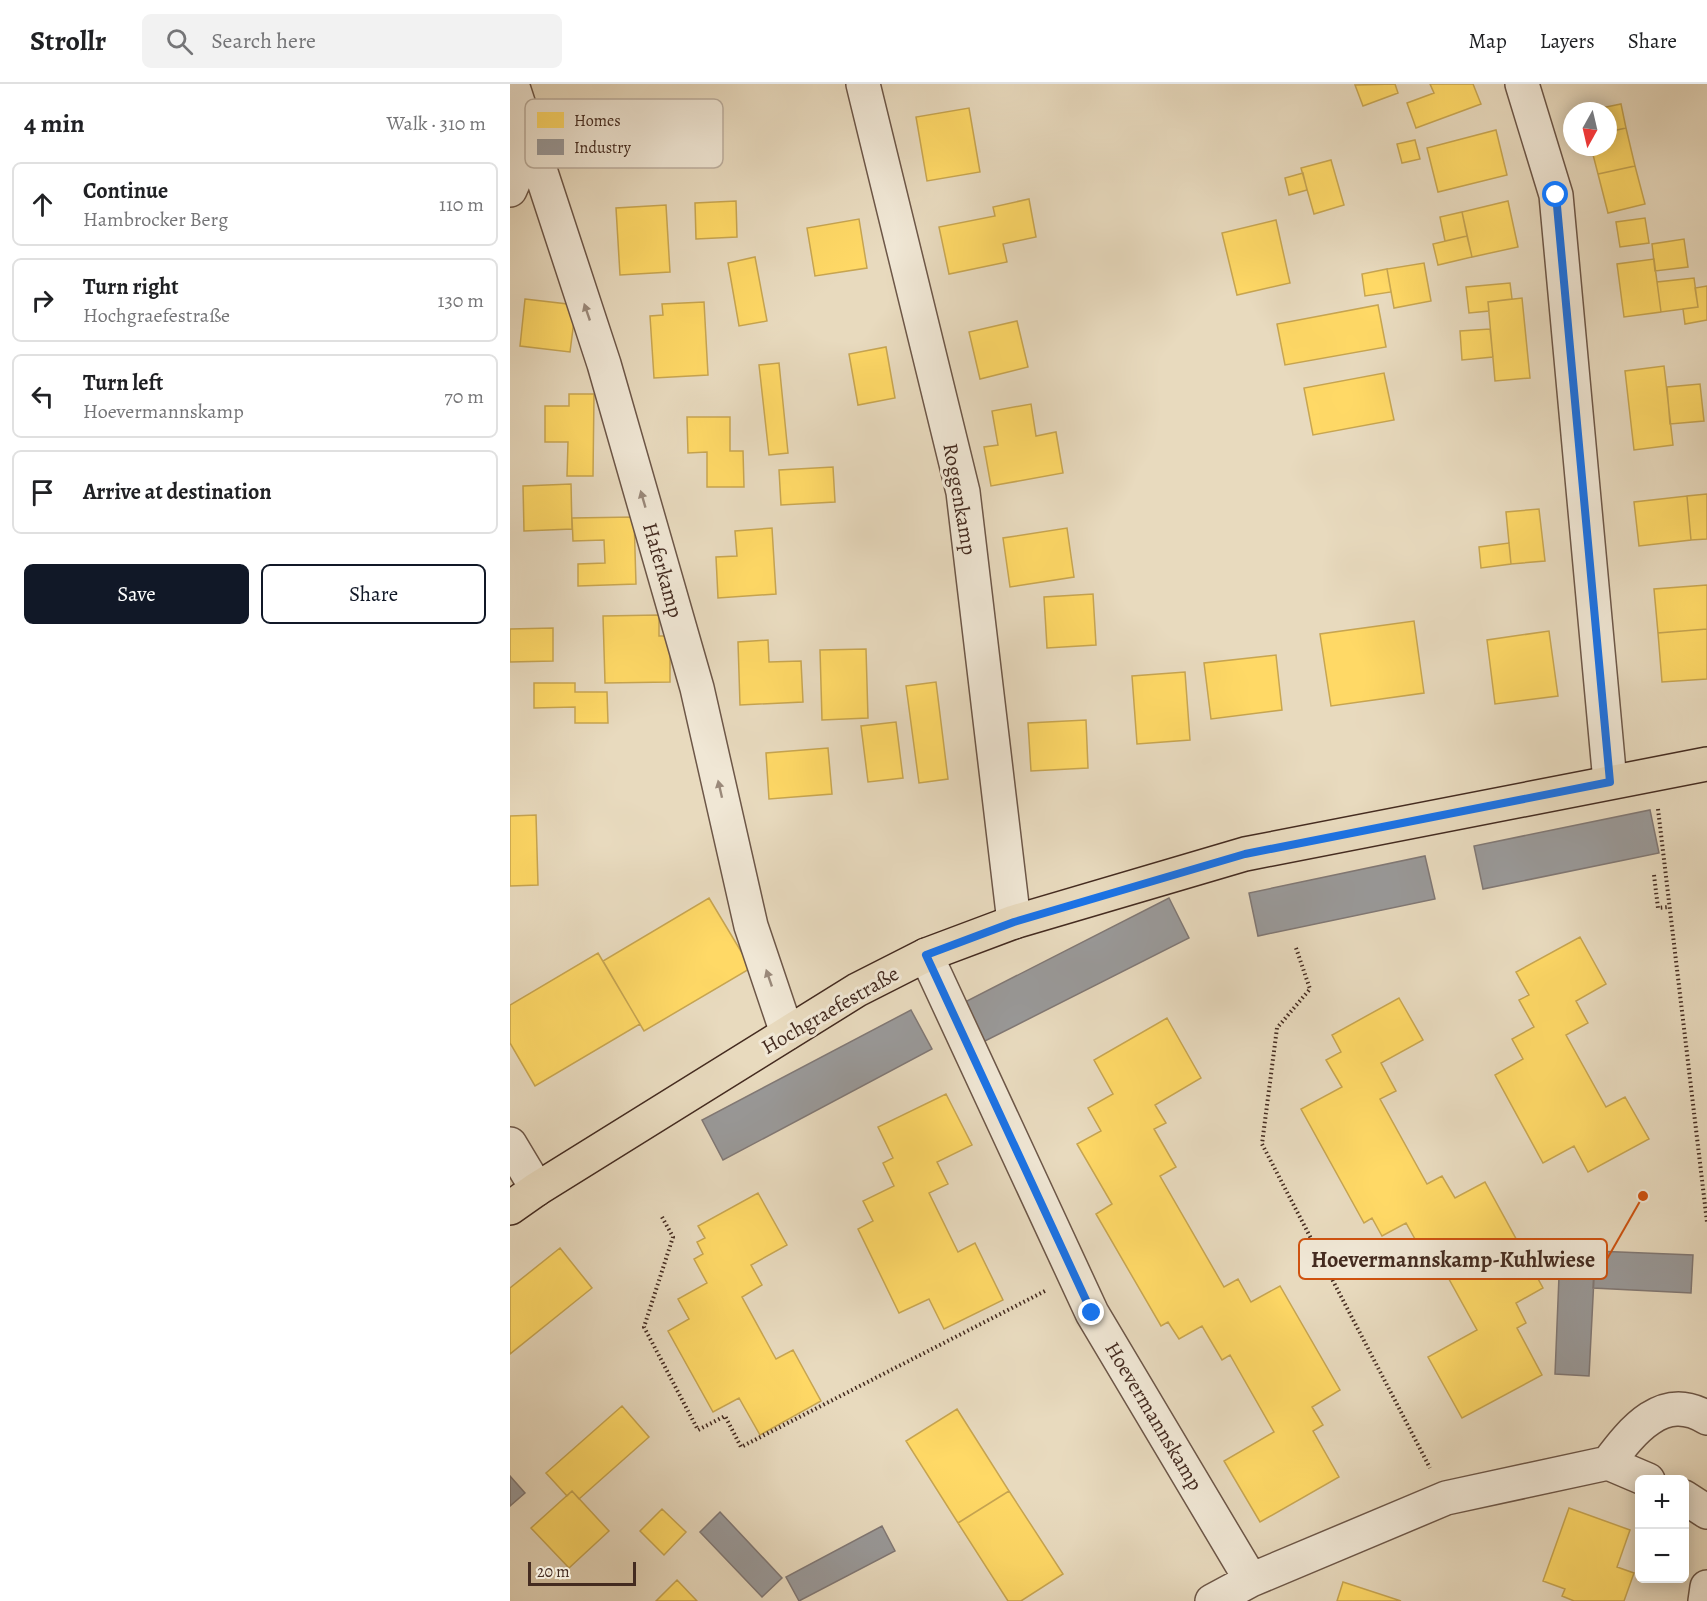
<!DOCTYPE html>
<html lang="en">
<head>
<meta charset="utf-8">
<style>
	body { margin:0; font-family:Alegreya,serif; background:#f2f2f2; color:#202124 }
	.controls { position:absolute; right:18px; bottom:18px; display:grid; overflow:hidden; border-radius:9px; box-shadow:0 3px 15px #0003 }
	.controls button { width:54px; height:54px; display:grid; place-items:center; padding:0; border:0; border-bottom:2px solid #e0e0e0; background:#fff; color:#202124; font:30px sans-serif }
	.compass { position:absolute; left:1053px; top:18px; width:54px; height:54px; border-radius:50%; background:#fff; box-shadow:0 3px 15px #0003; rotate:188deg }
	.scale { position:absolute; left:18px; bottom:15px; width:108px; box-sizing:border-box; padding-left:6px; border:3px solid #442b20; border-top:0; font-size:16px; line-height:21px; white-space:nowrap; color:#442b20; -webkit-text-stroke:4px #f0e7d5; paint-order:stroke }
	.stop { position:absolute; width:18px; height:18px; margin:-14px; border:4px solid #1a73e8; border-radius:50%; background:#fff }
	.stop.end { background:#1a73e8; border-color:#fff; box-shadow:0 2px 6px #0008 }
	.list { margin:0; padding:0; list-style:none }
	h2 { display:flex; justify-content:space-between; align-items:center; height:78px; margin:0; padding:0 24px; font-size:26px }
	h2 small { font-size:20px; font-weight:400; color:#757577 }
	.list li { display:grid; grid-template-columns:39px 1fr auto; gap:18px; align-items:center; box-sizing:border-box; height:84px; margin:0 12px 12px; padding:0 12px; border:2px solid #e0e0e0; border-radius:9px }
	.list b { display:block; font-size:22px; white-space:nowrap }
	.list p { margin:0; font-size:20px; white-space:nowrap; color:#757577 }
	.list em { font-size:20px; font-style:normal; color:#757577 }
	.actions { display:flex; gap:12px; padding:18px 24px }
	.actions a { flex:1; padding:14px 0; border:2px solid #111827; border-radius:9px; text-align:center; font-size:21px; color:#111827 }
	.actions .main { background:#111827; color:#fff }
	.icon { flex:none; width:33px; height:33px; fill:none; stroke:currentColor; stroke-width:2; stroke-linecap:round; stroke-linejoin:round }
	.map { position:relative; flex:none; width:1197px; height:1517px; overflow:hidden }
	header { display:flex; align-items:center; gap:36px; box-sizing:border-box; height:84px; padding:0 30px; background:#fff; border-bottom:2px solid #e0e0e0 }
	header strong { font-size:28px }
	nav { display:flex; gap:33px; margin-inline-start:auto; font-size:21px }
	.search { width:420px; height:54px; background:#f2f2f2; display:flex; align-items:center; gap:15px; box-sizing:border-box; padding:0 21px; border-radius:9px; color:#757577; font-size:22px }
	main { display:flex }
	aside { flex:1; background:#fff }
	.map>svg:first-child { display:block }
	.homes { fill:#ffd966; stroke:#c7a551; stroke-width:1.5 }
	.industry { fill:#999; stroke:#807875; stroke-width:1.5 }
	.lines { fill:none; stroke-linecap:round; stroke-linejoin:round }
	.minor-casing { stroke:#6d5748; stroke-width:36 }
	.primary-casing { stroke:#442b20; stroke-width:36 }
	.path { stroke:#442b20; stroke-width:4; stroke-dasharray:1.5 3; stroke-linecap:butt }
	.minor { stroke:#f0e7d5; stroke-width:33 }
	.primary { stroke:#e8dabe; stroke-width:33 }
	.oneway { fill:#9a897a }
	.route { stroke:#1a73e8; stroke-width:8 }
	.labels { text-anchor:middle; stroke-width:6; stroke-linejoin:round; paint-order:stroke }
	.street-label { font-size:21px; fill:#442b20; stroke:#f0e7d5 }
	.key { fill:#f0e7d5; stroke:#bcaf9f; stroke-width:1.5 }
	.key-label { font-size:16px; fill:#442b20 }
	.leader { fill:none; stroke:#cf520f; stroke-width:2 }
	.callout-dot { fill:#cf520f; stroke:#f0e7d5; stroke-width:2 }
	.callout { fill:#f0e7d5; stroke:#cf520f; stroke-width:2 }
	.callout-label { font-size:22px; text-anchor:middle; font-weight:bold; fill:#442b20 }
</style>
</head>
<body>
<header>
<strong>Strollr</strong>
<div class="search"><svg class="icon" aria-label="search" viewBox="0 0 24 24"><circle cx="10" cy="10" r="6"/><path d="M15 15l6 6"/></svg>Search here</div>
<nav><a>Map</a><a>Layers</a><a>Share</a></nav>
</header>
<main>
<aside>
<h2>4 min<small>Walk · 310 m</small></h2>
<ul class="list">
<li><svg class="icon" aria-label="ahead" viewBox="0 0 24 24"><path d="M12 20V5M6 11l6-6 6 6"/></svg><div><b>Continue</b><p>Hambrocker Berg</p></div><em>110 m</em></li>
<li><svg class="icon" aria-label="right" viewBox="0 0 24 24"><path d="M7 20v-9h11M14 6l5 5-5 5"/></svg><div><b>Turn right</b><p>Hochgraefestraße</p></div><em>130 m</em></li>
<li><svg class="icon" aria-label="left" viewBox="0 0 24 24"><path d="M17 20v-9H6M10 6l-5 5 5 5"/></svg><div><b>Turn left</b><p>Hoevermannskamp</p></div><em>70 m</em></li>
<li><svg class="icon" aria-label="arrive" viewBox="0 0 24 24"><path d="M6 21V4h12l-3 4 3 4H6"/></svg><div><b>Arrive at destination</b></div></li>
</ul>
<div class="actions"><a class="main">Save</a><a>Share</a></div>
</aside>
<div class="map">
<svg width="1197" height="1517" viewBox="0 0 1197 1517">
	<rect width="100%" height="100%" fill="#e8dabe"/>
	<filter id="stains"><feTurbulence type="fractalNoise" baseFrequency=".00333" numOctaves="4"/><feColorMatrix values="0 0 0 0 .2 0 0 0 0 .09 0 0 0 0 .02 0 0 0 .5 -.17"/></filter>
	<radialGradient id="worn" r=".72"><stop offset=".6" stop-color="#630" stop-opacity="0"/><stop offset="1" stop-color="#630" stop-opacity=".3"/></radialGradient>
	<path class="homes" d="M885,0L888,9L853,22L845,1Z
		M920,0H963L971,20L906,44L897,19L924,9Z
		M1111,20L1116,44L1098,48V27H1091V24Z
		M459,24L470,88L417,97L406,33Z
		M1116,44L1125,82L1088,90L1081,63H1098V48Z
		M986,46L997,91L928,108L917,64Z
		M905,56L910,75L892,79L887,60Z
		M821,76L834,121L804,130L791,84Z
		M1125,82L1135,120L1098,129L1088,90Z
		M793,89L797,106L779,111L775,94Z
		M519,115L526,153L493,160L497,178L439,190L429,143L485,132L483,123Z
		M226,117L227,153L186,155L185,119Z
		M998,117L1008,163L962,173L952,128Z
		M156,121L160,188L110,191L106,124Z
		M952,128L957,152L935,157L930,133Z
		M1135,134L1139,159L1110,163L1106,138Z
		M349,135L357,184L305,192L297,144Z
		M766,136L780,199L727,211L712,149Z
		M957,152L962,173L928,181L923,160Z
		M1174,155L1178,183L1145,187L1142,160Z
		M245,173L257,237L229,242L218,179Z
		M1144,175L1151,228L1114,233L1107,180Z
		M914,179L921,217L884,224L877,185Z
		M877,185L881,208L855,212L852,190Z
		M1184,194L1188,223L1151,228L1147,198Z
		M1000,199L1002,215L978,218L979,227L959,229L956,203Z
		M1197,202V236L1175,240L1173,225L1188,223L1185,204Z
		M1012,214L1020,294L985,297L978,218Z
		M15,215L66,221L60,268L10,262Z
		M194,218L198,291L144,294L140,232L153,231L152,220Z
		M868,221L876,263L775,281L767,240Z
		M507,237L518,283L470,295L459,248Z
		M980,245L983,273L952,276L950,247Z
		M376,263L385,314L348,321L339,270Z
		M269,279L278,369L259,371L249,281Z
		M1154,282L1163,361L1124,366L1115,287Z
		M874,289L884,336L803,351L794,304Z
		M1190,300L1194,337L1160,340L1157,303Z
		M59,310H84L83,392H57L58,358H35V322H59Z
		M521,320L526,352L546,348L553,389L481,402L474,363L488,361L482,327Z
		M177,333H220V367H233L234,403H197V368L178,369Z
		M323,383L325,418L271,421L269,386Z
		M61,400L62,445L14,447L13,402Z
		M1197,410V455L1181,456L1177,412Z
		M1177,412L1181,456L1129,462L1124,418Z
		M1029,425L1035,477L1001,480L996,428Z
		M124,433L126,500L68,502V480L95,479L94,456L63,457L62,434Z
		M262,444L266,510L208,514L206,473L227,472L225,447Z
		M557,444L564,493L500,503L493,454Z
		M999,459L1001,480L971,484L969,463Z
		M1197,501V545L1148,549L1144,505Z
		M583,510L586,561L537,564L534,513Z
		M149,531V552H160V598L95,599L93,532Z
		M904,537L914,609L821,622L810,550Z
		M43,544V577L0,578V545Z
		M1197,545V595L1152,598L1148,549Z
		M1039,547L1048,612L985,620L977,556Z
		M258,556L259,578L291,577L293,618L230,621L228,558Z
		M356,565L358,634L312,636L310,566Z
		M766,571L772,626L701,635L694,579Z
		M675,588L680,656L627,660L622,592Z
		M426,598L438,695L409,699L396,602Z
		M24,599H65V608H97L98,639H65V623L24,624Z
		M576,636L578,684L521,687L518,639Z
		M386,638L393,694L358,698L351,642Z
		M318,664L322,710L259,715L256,669Z
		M26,731L28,801L0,802V732Z
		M199,814L241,884L134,947L93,877Z
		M1070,853L1096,900L1066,917L1078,939L1056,951L1096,1023L1115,1013L1139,1055L1078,1088L1064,1062L1033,1079L985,991L1013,975L1002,955L1024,943L1009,916L1019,911L1006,888Z
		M88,869L130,940L25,1002L0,959V921Z
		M889,914L913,956L871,979L886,1007L870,1015L917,1100L932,1092L945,1114L975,1098L1033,1204L1006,1219L1016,1239L1007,1244L1032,1291L952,1334L918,1273L967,1246L924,1168L915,1173L896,1139L872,1152L862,1134L854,1139L791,1025L832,1003L816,976L831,968L822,951Z
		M657,934L691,994L645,1021L656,1039L644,1045L666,1083L650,1092L714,1203L728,1195L741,1218L770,1202L830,1306L802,1323L813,1341L803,1347L829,1393L750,1438L714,1377L764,1348L720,1271L712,1276L692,1242L669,1255L658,1238L651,1242L586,1130L602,1120L567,1060L591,1047L578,1024L603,1010L584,976Z
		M436,1010L462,1061L427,1078L438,1100L419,1109L448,1168L465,1159L493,1216L434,1245L419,1215L389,1229L348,1145L363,1137L353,1117L384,1102L373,1079L383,1074L368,1043Z
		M248,1109L277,1161L241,1181L252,1201L232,1213L266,1275L283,1266L311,1317L250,1351L229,1314L203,1328L158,1247L179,1235L168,1215L197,1199L184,1175L193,1170L187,1158L195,1154L188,1142Z
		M50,1164L82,1204L0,1270V1204Z
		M112,1322L139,1353L69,1415L62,1407L57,1412L36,1389Z
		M447,1325L499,1407L448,1439L396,1357Z
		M62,1407L99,1447L59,1484L21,1444Z
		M499,1407L553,1490L511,1517H498L448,1439Z
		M1059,1424L1120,1446L1107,1483L1124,1489L1114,1517H1064L1052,1512L1055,1505L1033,1497Z
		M152,1425L176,1448L154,1471L130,1447Z
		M167,1496L187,1517H146Z
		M833,1498L891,1517H827Z"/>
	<path class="industry" d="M1140,726L1149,769L973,805L964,762Z
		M915,772L925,815L748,852L739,809Z
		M659,814L679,854L471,959L451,920Z
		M401,926L422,965L213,1076L192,1036Z
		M1085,1167L1183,1171L1181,1209L1083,1204Z
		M1049,1192L1084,1194L1079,1292L1045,1290Z
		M0,1392L15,1409L0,1422Z
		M210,1428L272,1494L252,1513L190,1448Z
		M372,1442L385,1467L289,1517L276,1493Z"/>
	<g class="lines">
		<g class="minor-casing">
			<path id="minor" d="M2,0L94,280L187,604L241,842L277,949
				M353,0L453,408L504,838
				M1012,0L1046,111L1100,698
				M0,106L12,79L11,47
				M416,871L582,1229L741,1496
				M0,1060L27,1105
				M1098,1379C1122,1347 1153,1307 1197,1334
				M1174,1413L1197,1428
				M702,1517L741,1496L936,1414L1098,1379L1138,1396
				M1195,1517L1197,1503"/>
		</g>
		<g class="primary-casing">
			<path id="primary" d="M0,1124L27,1105L347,906L416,871L504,838L735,770L1197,680"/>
		</g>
		<path class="path" d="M1148,725L1197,1138
			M1144,791L1148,824L1159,823
			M786,864L800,905L767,944L752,1060L920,1384
			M152,1133L163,1153L134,1243L188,1346L215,1332L231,1363L535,1207"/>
		<use href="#minor" class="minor"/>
		<use href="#primary" class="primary"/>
	</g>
	<defs><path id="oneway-solid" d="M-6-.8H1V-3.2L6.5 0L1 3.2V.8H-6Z" transform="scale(1.5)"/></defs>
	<g class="oneway">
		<use href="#oneway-solid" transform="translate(77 228) rotate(-109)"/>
		<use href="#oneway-solid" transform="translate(133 415) rotate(-106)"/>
		<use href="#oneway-solid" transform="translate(210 705) rotate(-103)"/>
		<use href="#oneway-solid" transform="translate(259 894) rotate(-109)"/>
	</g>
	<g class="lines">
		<path class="route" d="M582,1229L416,871L504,838L735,770L1100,698L1046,111"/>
	</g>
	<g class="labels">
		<g class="street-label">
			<text transform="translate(450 415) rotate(80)" y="7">Roggenkamp</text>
			<text transform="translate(153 486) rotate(74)" y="7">Haferkamp</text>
			<text transform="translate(320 926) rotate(-30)" y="7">Hochgraefestraße</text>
			<text transform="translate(644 1332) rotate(59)" y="7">Hoevermannskamp</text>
		</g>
	</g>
	<rect x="15" y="15" width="198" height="69" rx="9" class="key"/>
	<rect x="27" y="28" width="27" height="16" fill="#ffd966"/>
	<rect x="27" y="55" width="27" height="16" fill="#999"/>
	<g class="key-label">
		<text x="64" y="42">Homes</text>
		<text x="64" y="69">Industry</text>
	</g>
	<path class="leader" d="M1133 1112L1097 1175"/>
	<circle class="callout-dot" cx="1133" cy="1112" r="6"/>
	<rect class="callout" x="789" y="1155" width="308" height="40" rx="6"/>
	<g class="callout-label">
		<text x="943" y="1183">Hoevermannskamp-Kuhlwiese</text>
	</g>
	<rect width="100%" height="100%" filter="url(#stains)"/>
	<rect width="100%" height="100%" fill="url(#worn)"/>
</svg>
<div class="controls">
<button>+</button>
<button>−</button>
</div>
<svg class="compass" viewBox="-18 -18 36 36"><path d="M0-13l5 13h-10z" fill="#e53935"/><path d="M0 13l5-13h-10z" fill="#757577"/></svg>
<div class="scale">20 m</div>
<div class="stop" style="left:1046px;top:111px"></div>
<div class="stop end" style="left:582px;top:1229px"></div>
</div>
</main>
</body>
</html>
